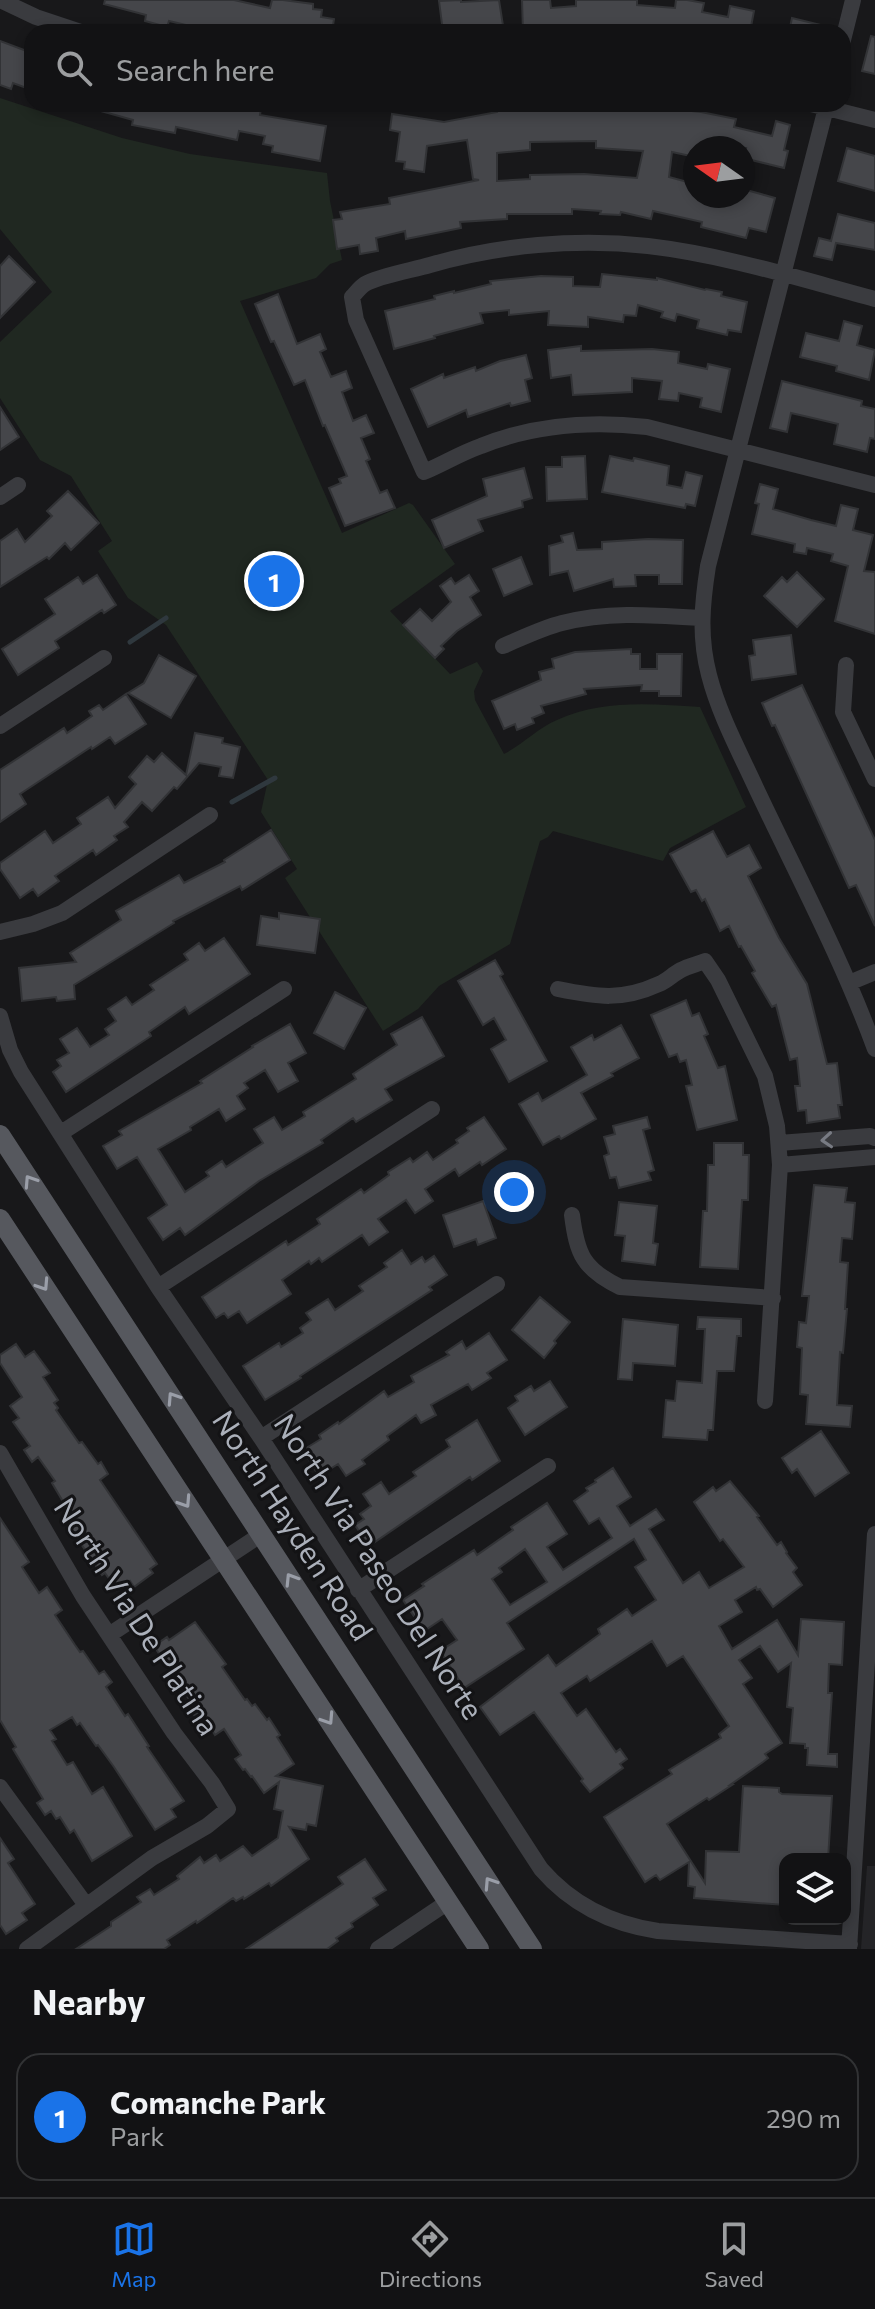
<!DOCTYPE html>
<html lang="en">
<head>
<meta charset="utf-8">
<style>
	body { margin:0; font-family:Commissioner,sans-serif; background:#1b1b1d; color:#f1f3f6 }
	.controls { position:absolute; right:24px; bottom:24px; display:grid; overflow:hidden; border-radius:16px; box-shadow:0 4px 12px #0003 }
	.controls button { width:72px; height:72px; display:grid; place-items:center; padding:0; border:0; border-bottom:2px solid #313234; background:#121214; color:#f1f3f6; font:40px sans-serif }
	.compass { position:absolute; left:683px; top:136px; width:72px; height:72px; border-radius:50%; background:#121214; box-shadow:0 4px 12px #0003; rotate:284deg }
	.you { position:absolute; left:514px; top:1192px; width:28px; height:28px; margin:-20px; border:6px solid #fff; border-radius:50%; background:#1a73e8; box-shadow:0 0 0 12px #1a73e833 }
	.badge { display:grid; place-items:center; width:52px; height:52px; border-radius:50%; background:#1a73e8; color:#fff; font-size:26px; font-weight:700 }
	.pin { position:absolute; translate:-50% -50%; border:4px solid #fff; box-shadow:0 2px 8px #0006 }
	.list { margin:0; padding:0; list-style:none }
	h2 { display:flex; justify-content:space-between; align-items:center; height:104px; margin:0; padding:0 32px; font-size:34px }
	h2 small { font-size:26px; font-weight:400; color:#9c9ea0 }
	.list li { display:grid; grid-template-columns:52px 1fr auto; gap:24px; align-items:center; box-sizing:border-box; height:128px; margin:0 16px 16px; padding:0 16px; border:2px solid #313234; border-radius:24px }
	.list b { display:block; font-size:30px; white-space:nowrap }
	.list p { margin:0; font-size:26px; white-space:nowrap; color:#9c9ea0 }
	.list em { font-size:26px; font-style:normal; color:#9c9ea0 }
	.icon { flex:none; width:44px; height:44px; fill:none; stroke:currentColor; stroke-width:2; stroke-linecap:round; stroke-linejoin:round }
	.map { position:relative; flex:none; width:875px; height:1949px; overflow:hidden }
	.search { position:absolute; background:#121214; box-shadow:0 4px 12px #0003; left:24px; right:24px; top:24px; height:88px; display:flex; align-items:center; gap:20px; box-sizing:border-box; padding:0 28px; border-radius:24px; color:#9c9ea0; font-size:30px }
	.sheet { height:248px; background:#121214 }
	nav { display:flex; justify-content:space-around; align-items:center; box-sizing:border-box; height:112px; border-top:2px solid #313234; background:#121214; font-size:22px; color:#9c9ea0 }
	nav a { display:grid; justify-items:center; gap:4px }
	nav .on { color:#1a73e8 }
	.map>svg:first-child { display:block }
	.built { fill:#242427 }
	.green { fill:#202821 }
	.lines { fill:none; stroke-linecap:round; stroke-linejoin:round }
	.stream { stroke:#2f383e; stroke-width:5 }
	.building { fill:#45464a; stroke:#323336; stroke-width:2; fill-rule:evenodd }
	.minor { stroke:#3a3b3f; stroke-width:16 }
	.major { stroke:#56585e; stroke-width:20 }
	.oneway { stroke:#787b83 }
	.oneway2 { stroke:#9a9ea8 }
	.labels { text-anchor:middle; stroke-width:6; stroke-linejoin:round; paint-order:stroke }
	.street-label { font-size:30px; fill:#abb0ba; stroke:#131315 }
</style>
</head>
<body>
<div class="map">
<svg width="875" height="1949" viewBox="0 0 875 1949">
	<rect width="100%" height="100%" fill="#18181a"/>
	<path class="built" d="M867,1866H875V1949H861Z"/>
	<path class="green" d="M0,98L122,138L190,154L327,173L330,201L342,260L330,264L316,278L240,301L342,533L409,503L413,505L455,564L390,611L450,674L477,662L483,671L474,691L475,700L504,754C522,745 538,728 557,720C603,699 652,704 700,707L746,807L670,848L663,861L553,831L548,837L540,841L510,944L439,986L418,1009L383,1031L285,878L297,869L261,812L268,780L166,625L128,598L98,551L112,541L71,476L40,460L0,398V342L52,292L0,229Z"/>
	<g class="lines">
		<path class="stream" d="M130,642L166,618
			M232,802L275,778"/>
	</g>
	<path class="building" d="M105,0H234L270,8L272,0H283L313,4V9L322,10L321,17L334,19L332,32H215L169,21L167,27L145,21L146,15L104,4Z
		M461,0V2L499,0L504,32H443L439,1Z
		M522,0H550L551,8L576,6V0H637V5L675,8L676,0H687L704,3L702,12L728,17L730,6L754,11L750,32H523Z
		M792,18L829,27V32H789Z
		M871,36L875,37V74L862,71Z
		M0,41L32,53V90L13,83L11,89L0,85Z
		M90,104H243L261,108L260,115L326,126L320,161L272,152L273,146L263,144L265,136L239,131L237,140L176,127L175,133L132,125L133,120L90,108Z
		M534,104L535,108H568V104H625L701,112L736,119L734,127L772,136L776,121L790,125L784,150L788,151L784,168L743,158L746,148H695V157L672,152L669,177L695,184V196H743V189L775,198L766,232L749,228L746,238L701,227L702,222L653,211L651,219L621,212L620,215L600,214L601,211L572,209V214H507V219L460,222L461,228L406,239L405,231L376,238L378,251L360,254L359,245L337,249L333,220L342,219L340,212L390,204L389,198L479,180L473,179L467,140L427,146L424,172L404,169L405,162L396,161L400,132L390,130L392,114L444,122L497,112L496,105ZM596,141V148L643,151L637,178L584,174L530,175V179L497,181V153L530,150V142Z
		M847,148L875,156V191L838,181Z
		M838,214L875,223V250L836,243L832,260L814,256L819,238L831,241Z
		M9,256L35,282L0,318V266Z
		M602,274L657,280V278L705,290L706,289L722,292L721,296L747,302L741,332L728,330L727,335L697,328L699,320L677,314L675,321L661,317L663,312L638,305L636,316L624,315L623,322L588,317V327L548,325L549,311L509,315V310L480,313L483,323L434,336L435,338L394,349L385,311L435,299L434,296L454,291V293L491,284L490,281L541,276L573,277V286L600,287Z
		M278,294L297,344L320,334L326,349L320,352L331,377L346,371L352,388L342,392L353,421L366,415L374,433L361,438L370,459L366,461L380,493L387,490L395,508L345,526L329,488L341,483L339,479L347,476L325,425L323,426L305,380L294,385L274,341L271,342L255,304Z
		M844,321L862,326L857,345L875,350L869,380L836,371L837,366L800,357L806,333L839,341Z
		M581,346V351L652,349L679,352L678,363L707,369L708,364L730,369L721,412L700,407L702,398L679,393L678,401L659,399L662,381L632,378V392L573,395L571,375L551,378L548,350Z
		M526,355L532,378L525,380L530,401L511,406L510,403L468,417L466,410L428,427L411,389L443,374L444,378L475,367L476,371L500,361Z
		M782,381L862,401L861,406L875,409V439L870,438L867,452L834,444L838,424L817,419L791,413L787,432L770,428Z
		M0,407L19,437L0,450Z
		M585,456L587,499L547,501L546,467H562V457Z
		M610,456L633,461L634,458L669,466L667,485L682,488L686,472L702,476L695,506L686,504L685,508L602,492Z
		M524,468L532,498L522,501L523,507L478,520L483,531L444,548L432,520L487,496L483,479Z
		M760,484L778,489L773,509L811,520L836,526L841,505L858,509L853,530L873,535L864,571L875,572V634L835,621L848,566L831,561L833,554L807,548L806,554L794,552L795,544L752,534L759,504L755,503Z
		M68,491L99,523L71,550L65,543L49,559L47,557L0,587V541L17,529L25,542L52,516L47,511Z
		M573,533L577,550L602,549V542L648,539L683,540L682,584H659V575H635L636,586L614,587L613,579L574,591L568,571L550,575L549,546L563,542L561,536Z
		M521,557L532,584L504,596L493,569Z
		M797,572L824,599L797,627L764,596L782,577L787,582Z
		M97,575L116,605L104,613L102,610L55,641L59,648L18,675L2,649L55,614L45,599L78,577L83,584Z
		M469,575L479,591L470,597L481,615L457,631L441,646L444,649L435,658L403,625L420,609L432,621L451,602L440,586L451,578L455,584Z
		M791,635L796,674L752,680L749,656L755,655L753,640Z
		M631,649V654H640V669H657V654H682L681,696H659V691H641L642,685L584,689L586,694L541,706L544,713L532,718L534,723L517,730L515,724L504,729L492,701L541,680L539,672L554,668L552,659L575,652Z
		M159,655L196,676L171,718L128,693L144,683Z
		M802,685L875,840V926L856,885L849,888L775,725L772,726L762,703Z
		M126,694L146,724L115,744L110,737L92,749L91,747L20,794L26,804L0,822V770L64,728L67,733L92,716L89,711L99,705L103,710Z
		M195,733L223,738L222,743L240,747L233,778L219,776L221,767L199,763L177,789L174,787L152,811L142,802L124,822L128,827L114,836L117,840L96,855L93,850L55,876L59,881L38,896L33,889L20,898L0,869V863L45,831L53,843L81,824L77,818L108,797L115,808L136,784L129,777L147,756L154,762L162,753L186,775Z
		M271,830L290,860L242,890L240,886L173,921L174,923L74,985L75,999L57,1001L56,997L22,1001L19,968L76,962L70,953L121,920L116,911L179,875L184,883L225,862L224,860Z
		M713,831L727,857L749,845L761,868L748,876L779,938L807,984L827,1064L837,1063L842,1105H838L840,1118L807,1123L806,1110L798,1111L795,1086H800L797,1058L790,1060L776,1005L772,1007L752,973L755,971L741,946L739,947L729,926L720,931L705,899L702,901L696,890L691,892L670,854Z
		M279,913L320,919L315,953L257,945L261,916L279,919Z
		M224,938L250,974L189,1014L185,1007L149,1032L151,1036L66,1092L53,1072L61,1066L57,1060L69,1053L60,1039L77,1028L90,1047L109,1035L105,1029L116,1021L108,1009L126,997L132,1005L154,990L150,985L188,960L184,954L199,943L205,951Z
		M495,960L503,974L500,976L547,1061L509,1082L491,1049L506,1040L494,1018L483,1025L458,981Z
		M335,992L366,1008L344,1049L314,1033Z
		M686,1000L692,1016L699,1013L708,1034L704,1036L718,1068L725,1066L737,1120L697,1130L686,1086L692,1085L686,1060L680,1062L677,1054L669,1057L651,1015Z
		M422,1017L444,1056L385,1089L392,1100L356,1122L353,1118L321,1140L323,1143L259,1181L185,1235L180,1228L163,1240L148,1218L167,1205L137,1157L117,1169L103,1146L122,1135L119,1131L202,1083L200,1081L253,1047L252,1046L290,1024L306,1053L288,1063L298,1081L278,1092L265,1070L244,1083L248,1088L237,1096L245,1109L226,1121L219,1109L190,1127L191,1130L158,1149L185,1192L209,1176L206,1172L222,1161L226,1167L263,1143L254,1129L274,1117L282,1130L305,1116L303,1112L356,1079L353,1074L397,1045L391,1034Z
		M621,1025L639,1058L611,1073L613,1076L581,1093L596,1119L561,1139L559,1136L543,1145L519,1104L538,1093L542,1101L587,1075L571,1047L592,1035L594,1040Z
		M484,1117L506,1149L482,1165L480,1162L459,1176L455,1169L425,1189L433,1201L415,1213L406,1200L378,1219L388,1232L369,1245L362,1235L322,1262L319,1258L311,1264L309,1261L282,1280L291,1294L247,1323L239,1311L228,1318L224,1313L216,1318L202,1297L286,1241L288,1245L320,1224L317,1219L361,1189L364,1193L389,1175L388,1172L410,1158L413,1162L427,1152L433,1160L458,1143L456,1140L469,1131L467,1128Z
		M647,1117L650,1128L643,1130L654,1170L648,1172L651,1180L619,1188L616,1177L610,1178L604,1156L609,1154L604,1137L615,1134L613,1126Z
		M714,1143H743V1155H749L748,1200H742L738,1269L700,1267L703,1211H707L708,1165H714Z
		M814,1185L847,1188L845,1202L855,1203L852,1239L842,1238L840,1262L848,1263L845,1309H847L843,1353L840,1352L837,1405L852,1406L850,1427L806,1424L808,1395L800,1394L802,1348L797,1347L799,1322L806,1323L809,1296H802Z
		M483,1201L496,1238L478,1245L476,1239L454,1247L443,1215Z
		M619,1202L657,1206L653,1243L658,1244L655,1265L622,1261L625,1236L615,1235Z
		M402,1250L411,1264L422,1257L425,1262L434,1256L447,1275L429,1287L432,1290L300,1376L301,1378L265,1400L243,1366L279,1343L281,1347L303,1333L300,1328L311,1320L306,1313L320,1304L328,1299L335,1310L363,1291L359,1286L387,1267L384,1263Z
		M540,1297L570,1322L554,1341L556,1343L544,1358L512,1330Z
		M698,1317L741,1319V1336H737L734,1371H717L713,1430H708L707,1440L663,1437L666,1400L675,1401L677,1381L702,1383L705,1329H697Z
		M623,1319L678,1325L675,1366L633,1363L632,1380L618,1379Z
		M489,1333L507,1360L487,1373L491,1378L472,1390L468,1384L431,1405L436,1415L421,1423L416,1415L387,1436L389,1440L362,1460L365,1464L346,1476L338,1464L319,1476L303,1450L321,1439L319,1435L338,1422L339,1424L384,1391L388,1397L414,1382L411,1376L449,1355L446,1352L462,1341L466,1349Z
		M16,1344L25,1357L34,1351L50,1373L43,1377L58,1400L54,1403L58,1408L56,1410L79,1443L82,1442L98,1464L101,1462L108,1474L100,1480L157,1564L150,1569L153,1573L134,1587L130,1581L117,1590L105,1573L102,1575L69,1526L75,1522L52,1483L55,1481L38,1457L32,1462L24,1450L30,1446L13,1422L19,1418L10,1406L22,1397L0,1363V1355Z
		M550,1381L567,1407L525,1435L508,1408L518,1401L515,1396L531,1386L534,1391Z
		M477,1420L500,1461L472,1480L470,1477L369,1546L355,1525L364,1519L360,1514L371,1506L363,1494L381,1482L389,1494L416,1476L413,1472L450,1447L446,1440Z
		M821,1431L849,1473L815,1496L797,1469L792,1473L782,1458Z
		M613,1468L631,1497L617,1506L630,1526L656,1509L664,1520L649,1529L683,1583L699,1572L709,1588L744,1567L723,1539L720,1541L694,1502L713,1487L716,1491L730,1481L759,1516L757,1517L777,1545L781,1542L787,1552L786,1553L797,1568L793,1572L802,1585L773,1607L760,1589L757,1590L756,1587L735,1600L742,1612L719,1626L732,1649L777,1620L798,1655L801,1619L844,1622L842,1665L829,1664L828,1693H832L828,1754H837V1767L807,1765L808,1748H805V1744L790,1743L793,1708L787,1707L791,1663L778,1672L760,1646L739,1660L752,1678L743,1684L782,1743L765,1754L768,1758L763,1762L730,1785H732L709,1800L707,1798L667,1824L705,1883L706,1851L739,1852L743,1786L779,1788V1792L782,1794L832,1796L828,1859H785V1905L694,1898L695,1887L688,1886L689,1862L660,1880L656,1875L645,1882L604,1817L672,1774L669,1770L721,1738L719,1734L729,1726L683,1656L667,1666L652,1641L590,1681L587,1676L561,1693L577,1716L586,1709L616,1752L620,1749L627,1759L620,1764L623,1768L590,1792L581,1781L583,1779L534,1712L500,1735L480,1707L548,1655L556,1666L600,1634L598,1629L627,1609L632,1616L656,1600L635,1567L646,1560L634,1539L507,1623L524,1649L464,1688L440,1651L457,1640L442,1619L424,1631L403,1600L424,1586L422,1584L474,1550L477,1555L513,1530L511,1527L547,1503L567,1534L547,1547L563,1570L612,1538L599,1518L589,1524L574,1501L588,1491L586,1488L596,1482L595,1480ZM525,1549L547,1582L510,1605L492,1579L502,1572L499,1568Z
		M0,1518L29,1562L22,1567L39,1593L47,1587L62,1610L55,1615L75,1645L80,1652L83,1651L99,1674L104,1671L112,1682L106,1687L125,1716L128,1714L149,1746L147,1747L184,1801L171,1809L176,1817L155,1830L114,1767L98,1745L96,1746L80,1723L77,1725L72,1717L50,1730L56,1739L52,1741L67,1765L73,1762L92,1794L103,1787L132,1836L92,1861L74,1830L70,1833L60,1817L56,1819L51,1811L45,1815L37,1803L43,1799L13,1749L16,1747L0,1720Z
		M195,1622L226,1664L222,1667L245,1700L247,1699L252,1706L255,1704L267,1720L269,1718L280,1735L277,1737L294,1764L276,1776L323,1786L316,1826L307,1824L306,1830L289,1827L309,1859L271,1886L269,1883L244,1899L243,1897L236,1901L233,1898L197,1923L196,1921L167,1940L170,1945L164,1949H76L111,1926V1922L141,1902L137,1897L150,1889L154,1895L179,1879L177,1876L200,1857L204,1863L216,1855L220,1861L243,1846L252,1856L278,1838L283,1811L274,1809L279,1782L264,1793L252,1776L251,1777L245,1769L243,1770L235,1759L241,1755L224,1729L215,1735L208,1724L202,1727L194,1715L198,1713L154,1646L167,1637L169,1640Z
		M0,1838L14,1859L8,1863L35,1904L22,1913L27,1920L6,1934L0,1925Z
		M365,1859L386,1890L373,1898L378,1905L351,1923L353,1927L336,1938L338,1941L327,1949H246L343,1884L338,1877Z"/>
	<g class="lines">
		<path class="minor" d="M0,0L36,17L81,32
			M843,40L853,0
			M811,104L875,120
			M827,104L708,566C702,604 699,637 709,675C719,714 739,751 756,788C797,875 842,959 875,1049
			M875,299C800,279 725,255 648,246C576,238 499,245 430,265C413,270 378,276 365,284C360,287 356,293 352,297L356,320L424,472C443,464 461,453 481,446C533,425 592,421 647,427L875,485
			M0,497L18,485
			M503,646C522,638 542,628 562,623C608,611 654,615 701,618
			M846,665L843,712L875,779
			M0,726L104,658
			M0,932L33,924L62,913L210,815
			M849,983L875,972
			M558,989C597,997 622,1001 659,984C667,981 673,974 681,970C688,966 698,964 705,961L718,980L765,1076L777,1126L780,1165L765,1401
			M0,1016L10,1050L21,1072L158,1287L261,1438L541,1869C572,1905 611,1924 658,1931L850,1944
			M61,1133L284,989
			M779,1143L870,1136L875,1138
			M780,1165L875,1157
			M572,1215C577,1254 583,1269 620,1287L773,1298
			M158,1287L432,1109
			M261,1438L497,1284
			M0,1453L83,1596L174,1733L212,1783L228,1809L207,1826L152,1858L27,1949
			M358,1590L548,1466
			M109,1635L262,1534
			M0,1787L86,1905
			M378,1949L448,1902
			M849,1949L875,1534"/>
		<path class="major" d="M0,1135L532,1949
			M0,1219L479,1949"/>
	</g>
	<defs><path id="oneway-chevron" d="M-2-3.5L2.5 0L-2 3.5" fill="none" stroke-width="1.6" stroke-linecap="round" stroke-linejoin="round" transform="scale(2)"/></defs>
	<use class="oneway" href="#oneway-chevron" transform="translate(827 1140) rotate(176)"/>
	<g class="oneway2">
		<use href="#oneway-chevron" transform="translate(30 1181) rotate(-123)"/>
		<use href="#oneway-chevron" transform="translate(43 1285) rotate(57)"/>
		<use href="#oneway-chevron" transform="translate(173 1398) rotate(-123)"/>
		<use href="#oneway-chevron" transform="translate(185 1502) rotate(57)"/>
		<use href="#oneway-chevron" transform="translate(291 1579) rotate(-122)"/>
		<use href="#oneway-chevron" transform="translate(328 1719) rotate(57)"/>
		<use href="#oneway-chevron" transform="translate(490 1883) rotate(-123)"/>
	</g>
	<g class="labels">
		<g class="street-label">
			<text transform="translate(292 1526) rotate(57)" y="10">North Hayden Road</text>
			<text transform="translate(378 1567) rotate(57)" y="10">North Via Paseo Del Norte</text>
			<text transform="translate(136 1617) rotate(57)" y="10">North Via De Platina</text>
		</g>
	</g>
</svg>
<div class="controls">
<button><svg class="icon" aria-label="layers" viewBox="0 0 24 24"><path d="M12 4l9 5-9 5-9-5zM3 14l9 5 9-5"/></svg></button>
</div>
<svg class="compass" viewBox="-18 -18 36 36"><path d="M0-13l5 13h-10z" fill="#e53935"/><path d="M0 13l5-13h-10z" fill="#9c9ea0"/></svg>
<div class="you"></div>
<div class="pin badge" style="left:274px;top:581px">1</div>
<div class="search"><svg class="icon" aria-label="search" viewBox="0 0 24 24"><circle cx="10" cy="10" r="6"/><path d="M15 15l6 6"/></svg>Search here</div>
</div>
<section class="sheet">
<h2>Nearby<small></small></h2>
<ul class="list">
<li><span class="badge">1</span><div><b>Comanche Park</b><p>Park</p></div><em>290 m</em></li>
</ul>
</section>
<nav>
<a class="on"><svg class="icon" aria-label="map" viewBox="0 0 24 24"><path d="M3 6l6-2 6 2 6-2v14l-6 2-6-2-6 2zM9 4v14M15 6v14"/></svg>Map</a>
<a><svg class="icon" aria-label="directions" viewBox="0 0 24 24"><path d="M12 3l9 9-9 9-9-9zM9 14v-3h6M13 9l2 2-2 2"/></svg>Directions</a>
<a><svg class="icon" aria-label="saved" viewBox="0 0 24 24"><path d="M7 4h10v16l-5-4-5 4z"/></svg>Saved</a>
</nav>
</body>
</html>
